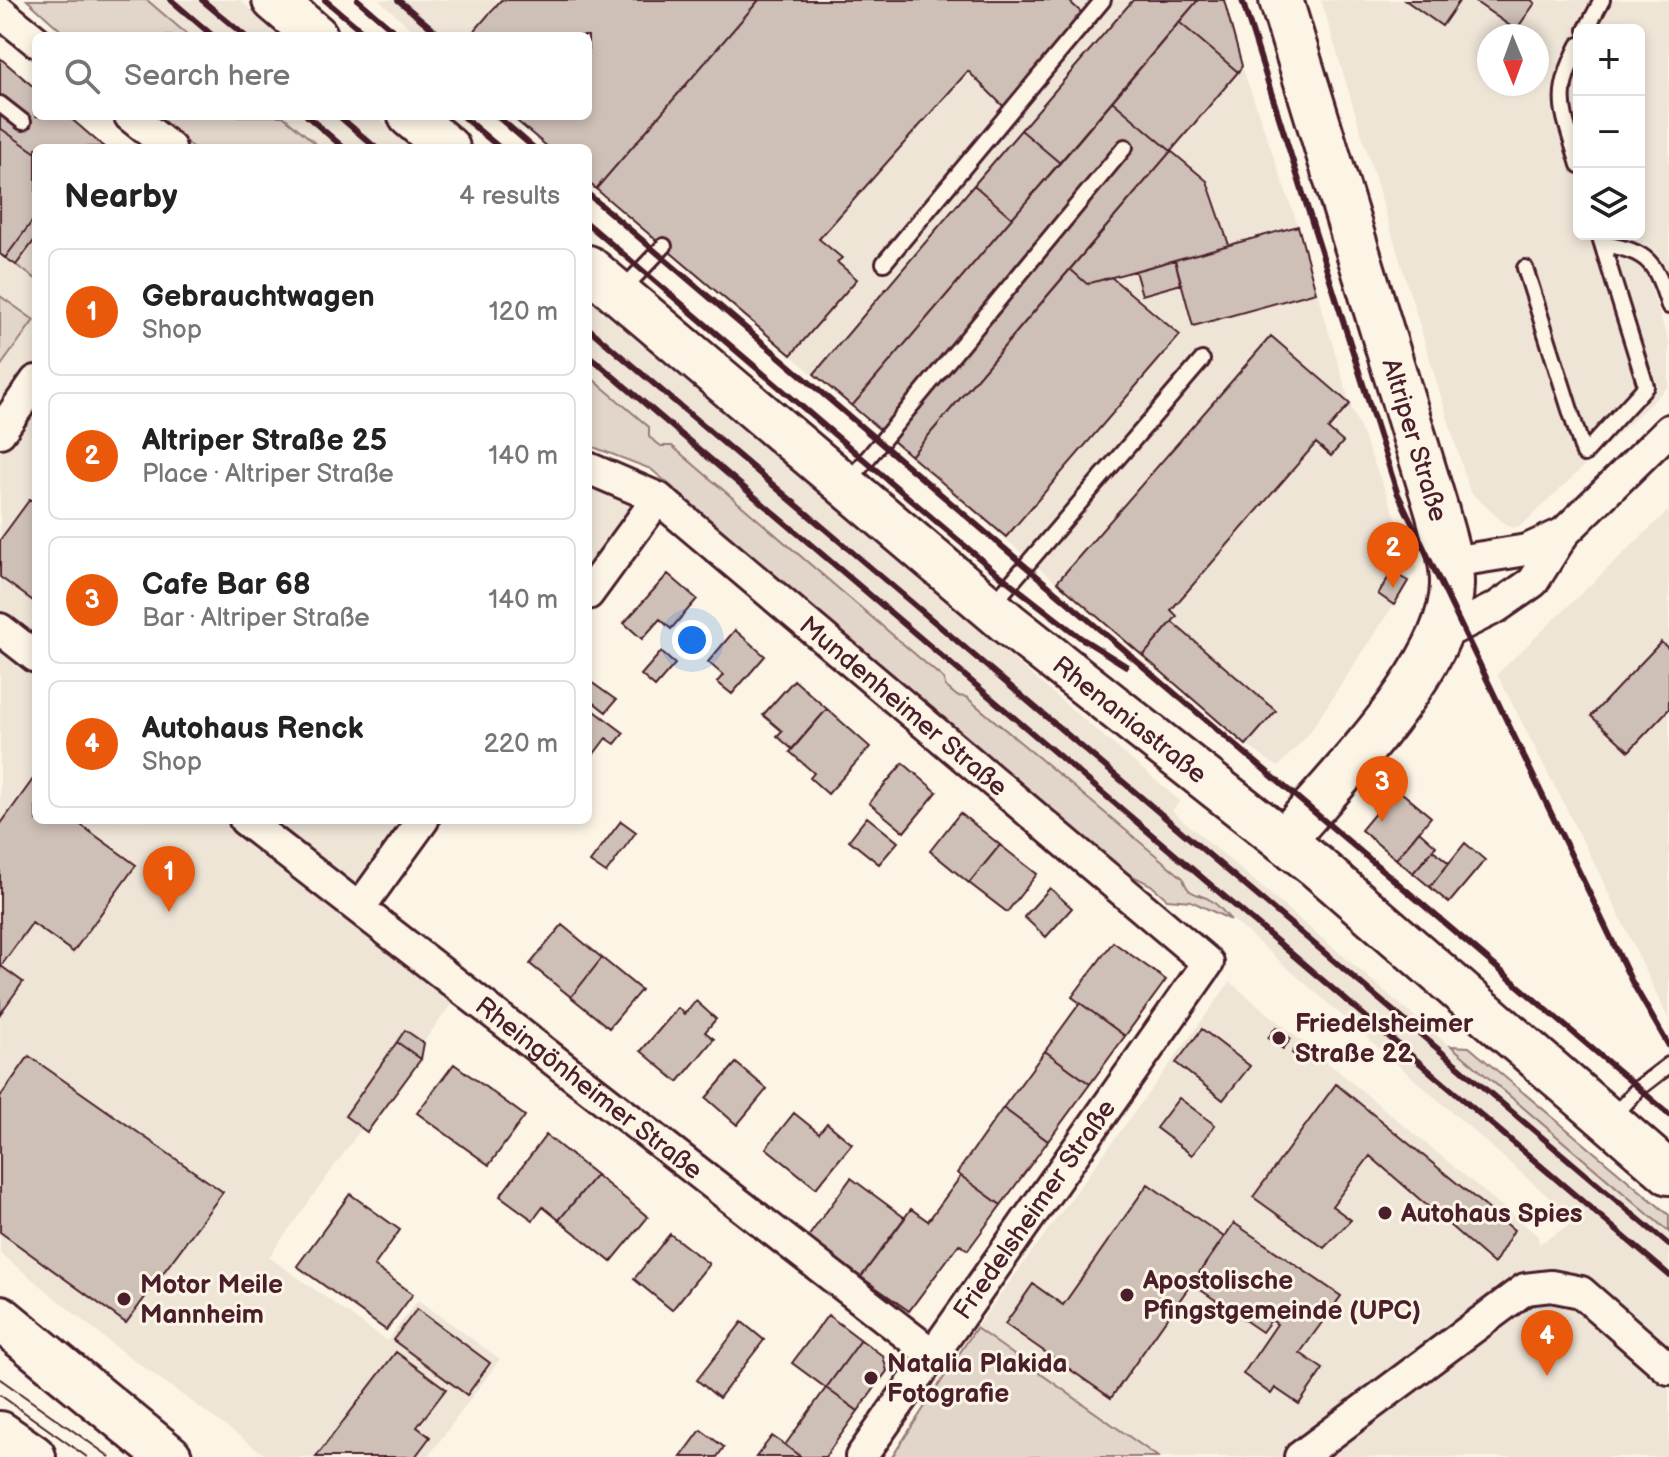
<!DOCTYPE html>
<html lang="en">
<head>
<meta charset="utf-8">
<style>
	body { margin:0; font-family:"Balsamiq Sans",sans-serif; background:#f6f6f6; color:#222 }
	.controls { position:absolute; right:24px; top:24px; display:grid; overflow:hidden; border-radius:12px; box-shadow:0 4px 12px #0003 }
	.controls button { width:72px; height:72px; display:grid; place-items:center; padding:0; border:0; border-bottom:2px solid #e0e0e0; background:#fff; color:#222; font:40px sans-serif }
	.compass { position:absolute; left:1477px; top:24px; width:72px; height:72px; border-radius:50%; background:#fff; box-shadow:0 4px 12px #0003; rotate:179deg }
	.you { position:absolute; left:692px; top:640px; width:28px; height:28px; margin:-20px; border:6px solid #fff; border-radius:50%; background:#1a73e8; box-shadow:0 0 0 12px #1a73e833 }
	.badge { display:grid; place-items:center; width:52px; height:52px; border-radius:50%; background:#ea580c; color:#fff; font-size:26px; font-weight:700 }
	.pin { position:absolute; translate:-50% -66px; filter:drop-shadow(0 2px 4px #0008) }
	.pin::after { content:''; position:absolute; top:42px; width:28px; height:24px; background:inherit; clip-path:polygon(0 0,100% 0,50% 100%) }
	.list { margin:0; padding:0; list-style:none }
	h2 { display:flex; justify-content:space-between; align-items:center; height:104px; margin:0; padding:0 32px; font-size:34px }
	h2 small { font-size:26px; font-weight:400; color:#767676 }
	.list li { display:grid; grid-template-columns:52px 1fr auto; gap:24px; align-items:center; box-sizing:border-box; height:128px; margin:0 16px 16px; padding:0 16px; border:2px solid #e0e0e0; border-radius:12px }
	.list b { display:block; font-size:30px; white-space:nowrap }
	.list p { margin:0; font-size:26px; white-space:nowrap; color:#767676 }
	.list em { font-size:26px; font-style:normal; color:#767676 }
	.icon { flex:none; width:44px; height:44px; fill:none; stroke:currentColor; stroke-width:2; stroke-linecap:round; stroke-linejoin:round }
	.map { position:relative; flex:none; width:1669px; height:1457px; overflow:hidden }
	.search { position:absolute; background:#fff; box-shadow:0 4px 12px #0003; left:32px; top:32px; width:560px; height:88px; display:flex; align-items:center; gap:20px; box-sizing:border-box; padding:0 28px; border-radius:12px; color:#767676; font-size:30px }
	.panel { position:absolute; background:#fff; box-shadow:0 4px 12px #0003; left:32px; top:144px; width:560px; height:680px; border-radius:12px }
	.map>svg:first-child { display:block }
	.built { fill:#eee5d7; fill-rule:evenodd }
	.green { fill:#e2d5ca; stroke:#967a7a; stroke-width:2 }
	.building { fill:#cfc0b7; stroke:#4a1f2b; stroke-width:2 }
	.lines { fill:none; stroke-linecap:round; stroke-linejoin:round }
	.lane-casing { stroke:#4a1f2b; stroke-width:20 }
	.street-casing { stroke:#4a1f2b; stroke-width:36 }
	.secondary-casing { stroke:#4a1f2b; stroke-width:48 }
	.primary-casing { stroke:#4a1f2b; stroke-width:50 }
	.lane { stroke:#fcf5e5; stroke-width:14 }
	.street { stroke:#fcf5e5; stroke-width:30 }
	.secondary { stroke:#fcf5e5; stroke-width:42 }
	.primary { stroke:#fcf5e5; stroke-width:44 }
	.tram { stroke:#4a1f2b; stroke-width:2 }
	.rail { stroke:#4a1f2b; stroke-width:6 }
	.poi-dot { fill:#4a1f2b; stroke:#fcf5e5; stroke-width:3 }
	.labels { text-anchor:middle; stroke-width:6; stroke-linejoin:round; paint-order:stroke }
	.street-label { font-size:26px; fill:#4a1f2b; stroke:#fcf5e5 }
	.poi-label { font-size:26px; font-weight:bold; fill:#4a1f2b; stroke:#fcf5e5; text-anchor:start }
</style>
</head>
<body>
<div class="map">
<svg width="1669" height="1457" viewBox="0 0 1669 1457">
	<rect width="100%" height="100%" fill="#fcf5e5"/>
	<filter id="ink" filterUnits="userSpaceOnUse"><feTurbulence type="fractalNoise" baseFrequency=".0125" numOctaves="2"/><feDisplacementMap in="SourceGraphic" scale="16" xChannelSelector="R" yChannelSelector="G"/><feConvolveMatrix kernelMatrix="1 2 1 2 8 2 1 2 1" color-interpolation-filters="sRGB"/></filter>
	<g filter="url(#ink)">
		<path class="built" d="M147,0H240L282,36H189Z
			M379,0H1224L1242,66L1298,226L1350,404L1417,569L1308,735L1278,767L1246,745L588,182V148H549L511,116H588V36H419Z
			M1321,0H1669V282L1651,289L1669,342V386L1522,525L1513,528L1505,524L1470,492ZM1579,30H1639V234H1579ZM1489,36H1537V84H1489Z
			M283,116H376L414,148H321Z
			M0,254L36,279V820H423L360,907L462,989L269,1257L387,1341L418,1300L500,1359L428,1457H268L113,1345L0,1253Z
			M588,298L1180,801L1172,811L1669,1232V1457H1158L976,1328L1230,982L1538,1236L1539,1244L1576,1221L1210,900L1196,897L1186,889L1183,877L966,698L958,696L945,686L944,679L672,446L661,447L649,437L648,426L588,375Z
			M588,445L658,498L588,594Z
			M1669,510V1020L1597,869L1497,674Z"/>
		<path class="green" d="M27,0H147L189,36H67Z
			M157,116H283L321,148H193Z
			M36,238V279L16,265Z
			M0,296L34,320L0,367Z
			M588,375L649,427V437L661,446H672L944,679L945,686L957,696L966,697L1183,878C1188,897 1198,892 1212,901C1219,906 1225,914 1231,920L1191,901L1167,899L1151,885L1113,866L651,469L588,445Z
			M1451,1046L1469,1047L1669,1215V1232Z
			M976,1328L1158,1457H892Z"/>
		<path class="building" d="M501,0H759L596,189L588,182V148H549L511,116H588V36H470Z
			M759,0H1068L1083,14L1004,107L968,71L819,239L842,258L837,262L857,279L791,355L596,189Z
			M1133,0H1198L1060,163L1021,130Z
			M1198,0H1224L1242,66L1238,72L1179,22Z
			M1405,0H1460L1442,26Z
			M1473,0H1531L1535,3L1516,30Z
			M1179,22L1238,72L1171,151L1112,101Z
			M0,58L36,89V116H68L104,147L36,148V238L16,265L0,254Z
			M1112,101L1171,151L911,456L852,406Z
			M0,128L36,153V216L5,258L0,254Z
			M1021,130L1060,163L1012,218L974,185Z
			M1171,151L1207,181L1229,245L1087,284L1070,269Z
			M974,185L1012,218L852,406L814,374Z
			M1298,226L1316,292L1193,326L1175,260Z
			M1175,260L1181,284L1142,295L1135,271Z
			M1070,269L1087,284L1111,277L1180,335L1006,537L911,456Z
			M1271,336L1350,404L1328,429L1343,442L1331,456L1316,443L1171,610L1177,616L1143,656L1057,582Z
			M30,499L36,503V603L0,577V540Z
			M1392,572L1408,581L1394,605L1378,594Z
			M668,574L697,599L671,629L660,619L642,639L624,623Z
			M1172,622L1276,711L1246,745L1143,656Z
			M735,630L765,656L732,694L717,682L723,675L708,662Z
			M1661,642L1669,649V709L1629,751L1591,716Z
			M661,652L675,664L655,687L641,675Z
			M794,680L827,709L792,749L777,736L782,731L763,715Z
			M591,682L616,700L606,712L588,698Z
			M588,706L624,733L615,744L606,738L590,759Z
			M827,709L870,747L828,794L810,778L814,773L790,752Z
			M903,763L937,792L904,832L869,803Z
			M36,775V820H74L136,865L73,952L32,923L1,966L23,982L0,1014V825Z
			M1396,788L1431,817L1396,859L1361,830Z
			M960,813L1000,845L969,883L930,851Z
			M867,817L898,842L879,864L849,840Z
			M621,821L636,832L606,873L590,862Z
			M1419,831L1436,846L1413,873L1396,859Z
			M1465,843L1485,860L1449,903L1430,887Z
			M1000,845L1037,874L1007,912L969,883Z
			M1433,850L1449,863L1430,887L1413,873Z
			M1050,888L1072,908L1046,937L1024,917Z
			M562,925L602,958L571,997L530,964Z
			M1113,942L1166,980L1125,1036L1072,997Z
			M602,958L641,990L609,1028L571,997Z
			M696,1001L716,1019L705,1032L714,1039L678,1082L641,1051L678,1008L684,1014Z
			M1080,1003L1125,1036L1090,1084L1045,1051Z
			M1276,1027L1291,1039L1283,1049L1268,1038Z
			M1202,1029L1250,1066L1223,1100L1176,1063Z
			M405,1030L424,1043L421,1059L397,1042Z
			M397,1042L421,1059L367,1132L345,1116Z
			M1298,1045L1312,1055L1305,1064L1292,1053Z
			M1045,1051L1090,1084L1048,1141L1003,1108Z
			M29,1056L223,1192L126,1323L0,1232V1097Z
			M736,1063L767,1089L737,1125L706,1098Z
			M454,1064L525,1116L489,1165L417,1113Z
			M1336,1084L1514,1230L1494,1264L1370,1156L1332,1206L1351,1220L1324,1248L1253,1197Z
			M1179,1098L1215,1125L1192,1155L1156,1128Z
			M1003,1108L1048,1141L1001,1205L957,1173Z
			M794,1113L819,1133L827,1123L852,1144L816,1188L766,1148Z
			M546,1135L596,1175L559,1220L543,1207L533,1220L500,1196Z
			M596,1175L648,1217L611,1262L559,1220Z
			M961,1176L1001,1205L968,1250L959,1244L909,1311L861,1277L911,1209L928,1221Z
			M851,1178L905,1218L861,1277L808,1237Z
			M1148,1184L1224,1237L1111,1398L1005,1324L1033,1284L1063,1305Z
			M350,1194L400,1230L374,1266L413,1294L386,1330L297,1266Z
			M1234,1223L1341,1296L1300,1353L1323,1369L1299,1404L1275,1388L1271,1394L1243,1374L1277,1324L1271,1320L1262,1332L1192,1284Z
			M670,1234L709,1264L672,1310L634,1279Z
			M417,1309L490,1363L467,1395L393,1340Z
			M828,1315L861,1340L826,1388L792,1363Z
			M742,1322L764,1340L719,1398L697,1380Z
			M861,1340L883,1356L887,1371L858,1411L826,1388Z
			M396,1352L446,1389L417,1427L430,1437L415,1457H316Z
			M826,1388L858,1411L825,1457H801L785,1445Z
			M701,1430L724,1447L717,1457H681Z
			M772,1436L785,1445L801,1457H756Z"/>
		<g class="lines">
			<g class="lane-casing">
				<path id="lane" d="M1586,30L1602,0
					M1579,45C1552,98 1563,110 1579,165
					M0,104L23,122
					M1603,244C1650,252 1655,262 1669,306
					M884,263L1103,0
					M1525,268L1584,454L1646,386L1599,234
					M620,292L664,246
					M848,482L1125,147
					M992,605L1202,360
					M1612,1118L1639,1088L1669,1065"/>
			</g>
			<g class="street-casing">
				<g id="street">
					<path d="M0,12L36,41"/>
					<path d="M130,116L170,148"/>
					<path d="M0,432L36,381"/>
					<path id="s1" d="M588,468L658,498L1208,963L861,1457"/>
					<path d="M1451,562L1527,550L1564,533"/>
					<path d="M588,594L658,498"/>
					<path d="M0,629L36,657"/>
					<path d="M1443,634L1497,607L1533,582L1564,533L1669,430"/>
					<path id="s2" d="M245,820L932,1354"/>
					<path d="M360,907L423,820"/>
					<path d="M1300,1457L1525,1289L1551,1286L1581,1292L1669,1369"/>
				</g>
			</g>
			<g class="secondary-casing">
				<g id="secondary">
					<path d="M274,0L316,36"/>
					<path id="s3" d="M1281,0L1437,511C1443,535 1452,559 1452,583C1453,664 1336,778 1284,841"/>
					<path d="M410,116L448,148"/>
					<path id="s4" d="M588,267L1009,624L1316,866L1669,1173"/>
				</g>
			</g>
			<g class="primary-casing">
				<path id="primary" d="M0,1318L169,1457
					M0,1434L33,1457"/>
			</g>
			<use href="#lane" class="lane"/>
			<use href="#street" class="street"/>
			<use href="#secondary" class="secondary"/>
			<use href="#primary" class="primary"/>
			<path class="tram" d="M0,1379L110,1457
				M0,1395L87,1457"/>
			<path class="rail" d="M171,0L213,36
				M202,0L245,36
				M325,0L368,36
				M358,0L400,36
				M398,0L441,36
				M1242,0L1397,492L1632,982L1669,1046
				M307,116L344,148
				M339,116L376,148
				M462,116L500,148
				M497,116L534,148
				M588,194L1669,1114
				M588,224L992,569L1081,638L1126,666
				M588,328L1669,1245
				M588,355L1669,1275"/>
		</g>
	</g>
	<g class="poi-dot">
		<circle cx="1279" cy="1038" r="8"/>
		<circle cx="1385" cy="1213" r="8"/>
		<circle cx="1127" cy="1295" r="8"/>
		<circle cx="124" cy="1299" r="8"/>
		<circle cx="871" cy="1378" r="8"/>
	</g>
	<g class="labels">
		<g class="street-label">
			<text dy="9" stroke="none"><textPath href="#s3" startOffset="460">Altriper Straße</textPath></text>
			<text dy="9" stroke="none"><textPath href="#s1" startOffset="398">Mundenheimer Straße</textPath></text>
			<text dy="9" stroke="none"><textPath href="#s4" startOffset="706">Rhenaniastraße</textPath></text>
			<text dy="9" stroke="none"><textPath href="#s2" startOffset="436">Rheingönheimer Straße</textPath></text>
			<text transform="translate(1034 1209) rotate(-55)" y="9">Friedelsheimer Straße</text>
		</g>
		<g class="poi-label">
			<text x="1295" y="1032">Friedelsheimer<tspan x="1295" dy="30">Straße 22</tspan></text>
			<text x="1401" y="1222">Autohaus Spies</text>
			<text x="1143" y="1289">Apostolische<tspan x="1143" dy="30">Pfingstgemeinde (UPC)</tspan></text>
			<text x="140" y="1293">Motor Meile<tspan x="140" dy="30">Mannheim</tspan></text>
			<text x="887" y="1372">Natalia Plakida<tspan x="887" dy="30">Fotografie</tspan></text>
		</g>
	</g>
</svg>
<div class="controls">
<button>+</button>
<button>−</button>
<button><svg class="icon" aria-label="layers" viewBox="0 0 24 24"><path d="M12 4l9 5-9 5-9-5zM3 14l9 5 9-5"/></svg></button>
</div>
<svg class="compass" viewBox="-18 -18 36 36"><path d="M0-13l5 13h-10z" fill="#e53935"/><path d="M0 13l5-13h-10z" fill="#767676"/></svg>
<div class="you"></div>
<div class="pin badge" style="left:169px;top:912px">1</div>
<div class="pin badge" style="left:1393px;top:588px">2</div>
<div class="pin badge" style="left:1382px;top:822px">3</div>
<div class="pin badge" style="left:1547px;top:1376px">4</div>
<div class="search"><svg class="icon" aria-label="search" viewBox="0 0 24 24"><circle cx="10" cy="10" r="6"/><path d="M15 15l6 6"/></svg>Search here</div>
<section class="panel">
<h2>Nearby<small>4 results</small></h2>
<ul class="list">
<li><span class="badge">1</span><div><b>Gebrauchtwagen</b><p>Shop</p></div><em>120 m</em></li>
<li><span class="badge">2</span><div><b>Altriper Straße 25</b><p>Place · Altriper Straße</p></div><em>140 m</em></li>
<li><span class="badge">3</span><div><b>Cafe Bar 68</b><p>Bar · Altriper Straße</p></div><em>140 m</em></li>
<li><span class="badge">4</span><div><b>Autohaus Renck</b><p>Shop</p></div><em>220 m</em></li>
</ul>
</section>
</div>
</body>
</html>
